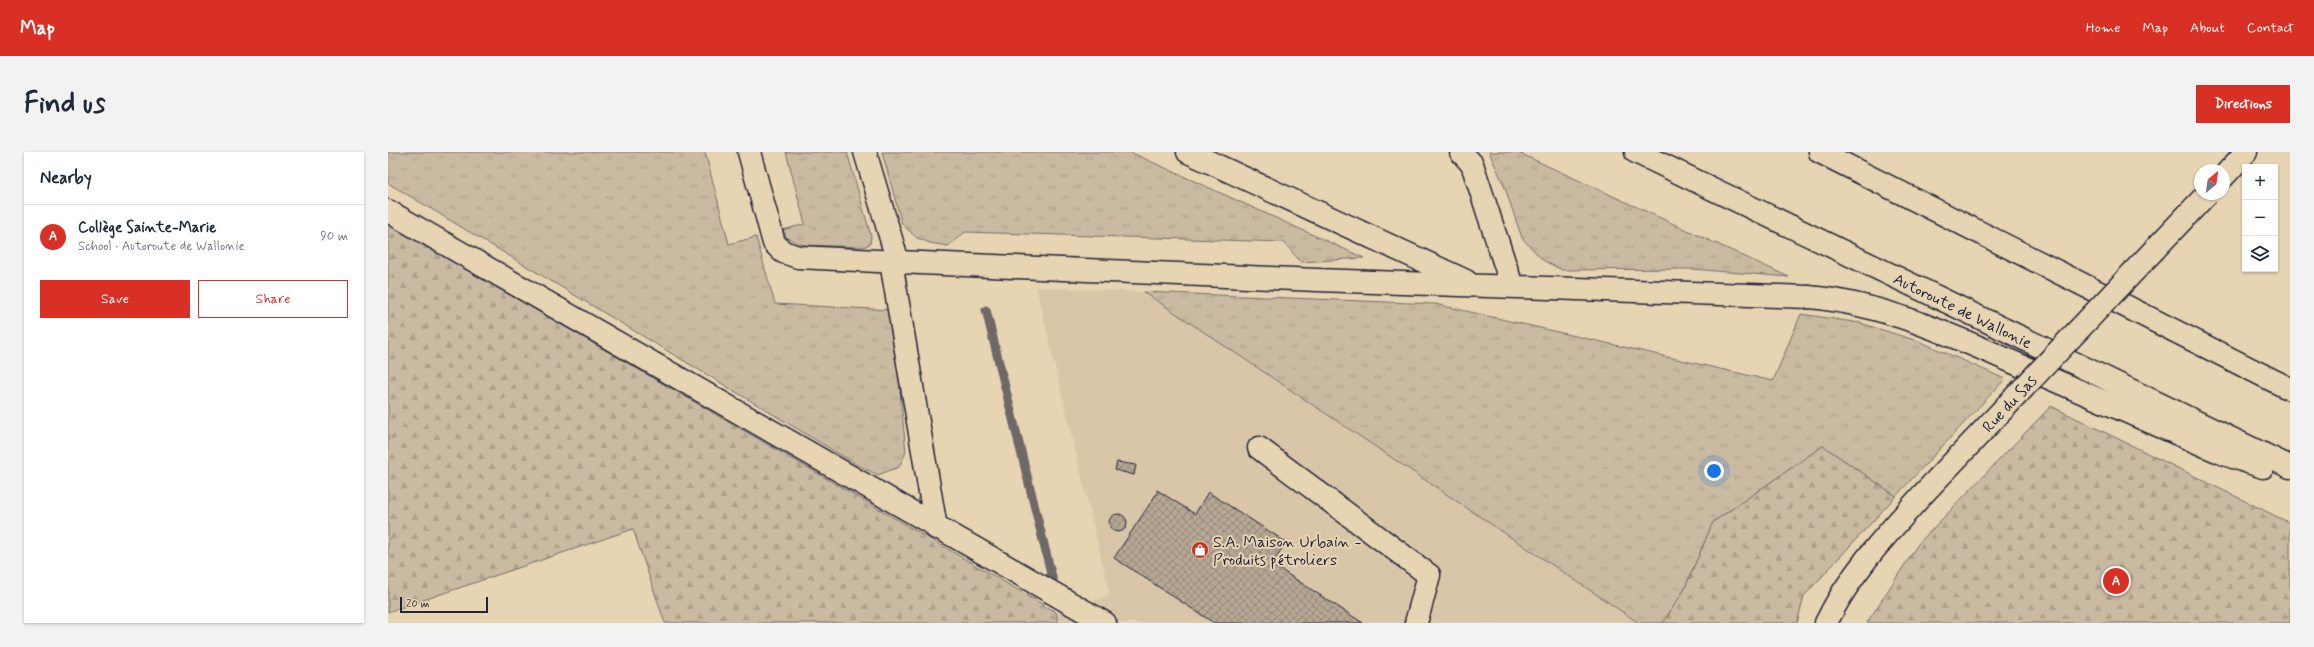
<!DOCTYPE html>
<html lang="en">
<head>
<meta charset="utf-8">
<style>
	body { margin:0; font-family:Mynerve,sans-serif; background:#f2f2f3; color:#1f2937 }
	.controls { position:absolute; right:12px; top:12px; display:grid; overflow:hidden; border-radius:0px; box-shadow:0 1px 3px #0004 }
	.controls button { width:36px; height:36px; display:grid; place-items:center; padding:0; border:0; border-bottom:1px solid #e0e1e3; background:#fff; color:#1f2937; font:20px sans-serif }
	.compass { position:absolute; left:1806px; top:12px; width:36px; height:36px; border-radius:50%; background:#fff; box-shadow:0 1px 3px #0004; rotate:29deg }
	.scale { position:absolute; left:12px; bottom:10px; width:88px; box-sizing:border-box; padding-left:4px; border:2px solid #22223b; border-top:0; font-size:11px; line-height:14px; white-space:nowrap; color:#22223b; -webkit-text-stroke:3px #e7d4b2; paint-order:stroke }
	.you { position:absolute; left:1326px; top:319px; width:14px; height:14px; margin:-10px; border:3px solid #fff; border-radius:50%; background:#1a73e8; box-shadow:0 0 0 6px #1a73e833 }
	.badge { display:grid; place-items:center; width:26px; height:26px; border-radius:50%; background:#d93025; color:#fff; font-size:13px; font-weight:700 }
	.pin { position:absolute; translate:-50% -50%; border:2px solid #fff; box-shadow:0 1px 4px #0006 }
	.list { margin:0; padding:0; list-style:none }
	h2 { display:flex; justify-content:space-between; align-items:center; height:52px; margin:0; padding:0 16px; font-size:17px }
	h2 small { font-size:13px; font-weight:400; color:#747a83 }
	.list li { display:grid; grid-template-columns:26px 1fr auto; gap:12px; align-items:center; box-sizing:border-box; height:64px; padding:0 16px; border-top:1px solid #e0e1e3 }
	.list b { display:block; font-size:15px; white-space:nowrap }
	.list p { margin:0; font-size:13px; white-space:nowrap; color:#747a83 }
	.list em { font-size:13px; font-style:normal; color:#747a83 }
	.actions { display:flex; gap:8px; padding:12px 16px }
	.actions a { flex:1; padding:9px 0; border:1px solid #d93025; border-radius:0px; text-align:center; font-size:14px; color:#d93025 }
	.actions .main { background:#d93025; color:#fff }
	.icon { flex:none; width:22px; height:22px; fill:none; stroke:currentColor; stroke-width:2; stroke-linecap:round; stroke-linejoin:round }
	.map { position:relative; flex:none; width:1902px; height:471px; overflow:hidden; border-radius:0px }
	header { display:flex; align-items:center; gap:24px; box-sizing:border-box; height:56px; padding:0 20px; background:#d93025; color:#fff }
	header strong { font-size:19px }
	nav { display:flex; gap:22px; margin-inline-start:auto; font-size:14px }
	.intro { display:flex; align-items:center; justify-content:space-between; box-sizing:border-box; height:96px; padding:0 24px }
	h1 { margin:0; font-size:28px }
	.button { padding:10px 18px; border-radius:0px; background:#d93025; color:#fff; font-size:14px; font-weight:700 }
	main { display:flex; gap:24px; padding:0 24px }
	aside { flex:1; background:#fff; border-radius:0px; box-shadow:0 1px 3px #0004 }
	.map>svg:first-child { display:block }
	.built { fill:#d9c6a9 }
	.grass { fill:url(#grass-tufts); stroke:#766e6e }
	.forest { fill:url(#forest-firs); stroke:#766e6e }
	.lines { fill:none; stroke-linecap:round; stroke-linejoin:round }
	.stream { stroke:#6e6769; stroke-width:9 }
	.building { fill:url(#building-cross-hatch); stroke:#22223b }
	.minor-casing { stroke:#22223b; stroke-width:25 }
	.highway-casing { stroke:#22223b; stroke-width:25 }
	.minor { stroke:#e7d4b2; stroke-width:22 }
	.highway { stroke:#e7d4b2; stroke-width:22 }
	.minor-bridge-casing { stroke:#22223b; stroke-width:25; stroke-linecap:butt }
	.minor-bridge { stroke:#e7d4b2; stroke-width:22 }
	.labels { text-anchor:middle; stroke-width:4; stroke-linejoin:round; paint-order:stroke }
	.street-label { font-size:16px; fill:#22223b; stroke:#e7d4b2 }
	.poi-label { font-size:16px; fill:#22223b; stroke:#e7d4b2; text-anchor:start }
</style>
</head>
<body>
<header>
<strong>Map</strong>
<nav><a>Home</a><a>Map</a><a>About</a><a>Contact</a></nav>
</header>
<div class="intro"><h1>Find us</h1><a class="button">Directions</a></div>
<main>
<aside>
<h2>Nearby<small></small></h2>
<ul class="list">
<li><span class="badge">A</span><div><b>Collège Sainte-Marie</b><p>School · Autoroute de Wallonie</p></div><em>90 m</em></li>
</ul>
<div class="actions"><a class="main">Save</a><a>Share</a></div>
</aside>
<div class="map">
<svg width="1902" height="471" viewBox="0 0 1902 471">
	<defs>
		<pattern id="grass-tufts" width="24" height="20" patternUnits="userSpaceOnUse"><rect width="24" height="20" fill="#cabaa1"/><path d="M3 7l-1-3M5 7V3M7 7l1-3M15 17l-1-3M17 17v-4M19 17l1-3" fill="none" stroke="#ada08c"/></pattern>
		<pattern id="forest-firs" width="22" height="20" patternUnits="userSpaceOnUse"><rect width="22" height="20" fill="#cabaa1"/><path d="M5 1l3.5 6h-7zM16 11l3.5 6h-7z" fill="#ada08c"/></pattern>
		<pattern id="building-cross-hatch" width="8" height="8" patternUnits="userSpaceOnUse"><rect width="8" height="8" fill="#b7a794"/><path d="M0 0l8 8M0 8l8-8" fill="none" stroke="#94887a"/></pattern>
	</defs>
	<rect width="100%" height="100%" fill="#e7d4b2"/>
	<filter id="ink" filterUnits="userSpaceOnUse"><feTurbulence type="fractalNoise" baseFrequency=".025" numOctaves="2"/><feDisplacementMap in="SourceGraphic" scale="8" xChannelSelector="R" yChannelSelector="G"/><feConvolveMatrix kernelMatrix="1 2 1 2 8 2 1 2 1" color-interpolation-filters="sRGB"/></filter>
	<g filter="url(#ink)">
		<path class="built" d="M648,135L756,140L1251,471H670L668,460L722,443Z"/>
		<path class="grass" d="M0,0H317L341,92L368,85L387,152L504,158L518,300L511,315L490,323L471,314L0,31Z
			M398,0H459L483,84L482,92L475,95L415,93L399,86L395,78L417,72Z
			M494,0H742L976,106L913,110L895,90L577,80L560,94L542,91L529,86L514,72Z
			M1101,0H1129L1401,125L1304,117L1174,118L1156,109L1134,86L1116,33Z
			M756,140L1047,152L1385,229L1413,162L1472,171L1533,190L1617,227L1508,344L1435,294L1325,370L1296,438L1275,471H1251Z"/>
		<path class="forest" d="M0,72L668,460L670,471H277L245,377L0,460Z
			M1663,254L1902,371V471H1479L1530,392Z
			M1435,294L1508,344L1416,444L1409,471H1275L1296,438L1325,370Z"/>
		<g class="lines">
			<path class="stream" d="M598,158L665,429"/>
		</g>
		<path class="building" d="M729,310L748,313L746,323L727,318Z
			M769,338L807,362L820,340L898,390L884,412L975,471H826L726,406L769,341Z
			M721 371a9 9 0 1 1 18 0a9 9 0 1 1-18 0Z"/>
		<g class="lines">
			<g class="minor-casing">
				<path id="minor" d="M361,0L386,91L395,100L410,105L510,110
					M477,0L510,110L929,128L1420,145
					M800,0L1078,129
					M1073,0L1084,12L1124,134
					M1836,24L1858,0
					M0,59L717,471
					M503,110L548,376
					M871,296L1041,423L1028,471
					M1438,471C1462,421 1498,383 1535,342"/>
			</g>
			<g class="highway-casing">
				<path id="highway" d="M1248,0L1902,315
					M1432,0L1902,237
					M1420,145C1496,151 1567,185 1636,215C1702,244 1769,273 1836,302L1875,315"/>
			</g>
			<use href="#minor" class="minor"/>
			<use href="#highway" class="highway"/>
			<g class="minor-bridge-casing">
				<path id="minor-bridge" d="M1535,342L1819,42"/>
			</g>
			<use href="#minor-bridge" class="minor-bridge"/>
		</g>
	</g>
	<defs>
		<g id="shop-disc" transform="scale(0.9)"><circle r="9.5" fill="#c8321e" stroke="#e7d4b2"/><path d="M-5-2.5h2.3a2.7 3.5 0 0 1 5.4 0H5L5.5 6h-11ZM-1.5-2.5h3a1.5 2.3 0 0 0-3 0Z" fill="#fff"/></g>
	</defs>
	<g fill-rule="evenodd">
		<use href="#shop-disc" x="812" y="398"/>
	</g>
	<g class="labels">
		<g class="street-label">
			<text transform="translate(1575 158) rotate(26)" y="6">Autoroute de Wallonie</text>
			<text transform="translate(1621 251) rotate(-47)" y="6">Rue du Sas</text>
		</g>
		<g class="poi-label">
			<text x="825" y="395">S.A. Maison Urbain -<tspan x="825" dy="18">Produits pétroliers</tspan></text>
		</g>
	</g>
</svg>
<div class="controls">
<button>+</button>
<button>−</button>
<button><svg class="icon" aria-label="layers" viewBox="0 0 24 24"><path d="M12 4l9 5-9 5-9-5zM3 14l9 5 9-5"/></svg></button>
</div>
<svg class="compass" viewBox="-18 -18 36 36"><path d="M0-13l5 13h-10z" fill="#e53935"/><path d="M0 13l5-13h-10z" fill="#747a83"/></svg>
<div class="scale">20 m</div>
<div class="you"></div>
<div class="pin badge" style="left:1728px;top:429px">A</div>
</div>
</main>
</body>
</html>
